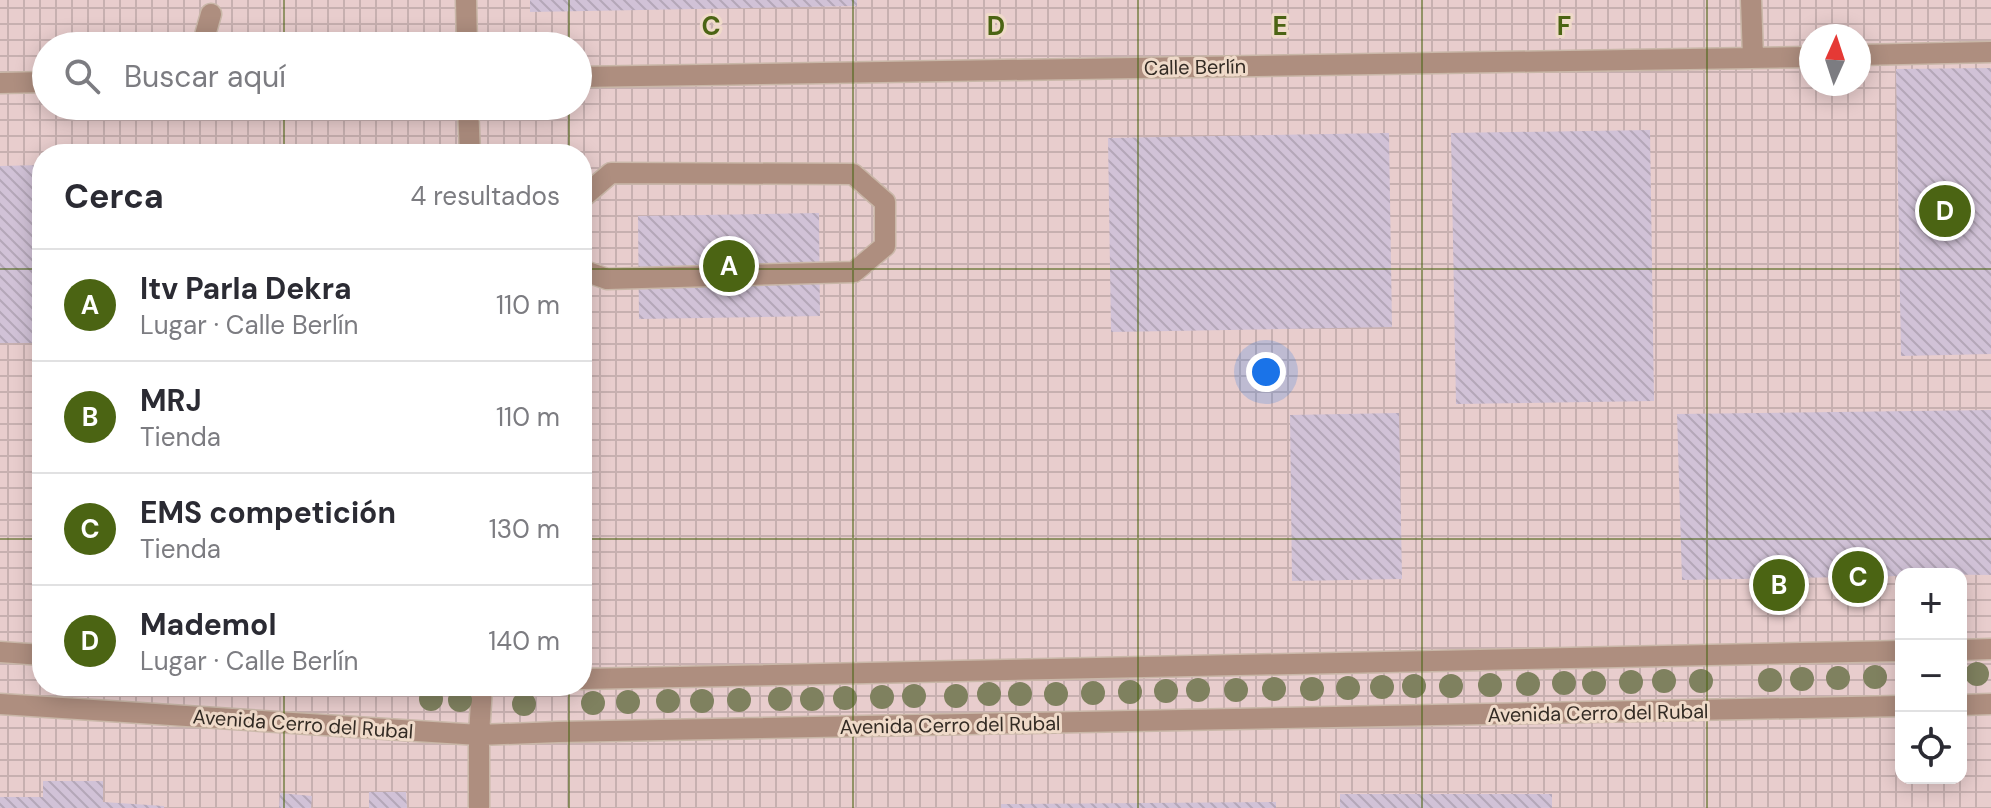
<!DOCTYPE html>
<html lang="es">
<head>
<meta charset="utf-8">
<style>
	body { margin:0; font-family:"DM Sans",sans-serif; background:#f2f2f3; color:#2b2b33 }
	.controls { position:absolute; right:24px; bottom:24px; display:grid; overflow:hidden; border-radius:16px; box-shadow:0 4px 20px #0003 }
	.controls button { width:72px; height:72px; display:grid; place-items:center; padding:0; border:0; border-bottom:2px solid #e1e1e2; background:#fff; color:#2b2b33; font:40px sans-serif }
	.compass { position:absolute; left:1799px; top:24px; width:72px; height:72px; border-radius:50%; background:#fff; box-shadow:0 4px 20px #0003; rotate:3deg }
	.you { position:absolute; left:1266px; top:372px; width:28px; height:28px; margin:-20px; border:6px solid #fff; border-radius:50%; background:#1a73e8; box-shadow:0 0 0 12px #1a73e833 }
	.badge { display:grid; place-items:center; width:52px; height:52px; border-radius:50%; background:#4b6413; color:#fff; font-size:26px; font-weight:700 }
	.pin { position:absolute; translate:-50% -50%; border:4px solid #fff; box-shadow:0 2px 8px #0006 }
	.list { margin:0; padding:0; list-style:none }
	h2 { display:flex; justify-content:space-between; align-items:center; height:104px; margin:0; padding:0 32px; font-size:34px }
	h2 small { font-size:26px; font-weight:400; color:#7c7c81 }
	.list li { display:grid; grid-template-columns:52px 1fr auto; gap:24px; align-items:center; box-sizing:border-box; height:112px; padding:0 32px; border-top:2px solid #e1e1e2 }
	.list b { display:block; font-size:30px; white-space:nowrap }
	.list p { margin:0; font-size:26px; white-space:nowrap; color:#7c7c81 }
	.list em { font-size:26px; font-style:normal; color:#7c7c81 }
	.icon { flex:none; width:44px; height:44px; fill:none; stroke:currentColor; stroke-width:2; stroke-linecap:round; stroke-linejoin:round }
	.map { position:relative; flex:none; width:1991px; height:808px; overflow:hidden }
	.search { position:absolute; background:#fff; box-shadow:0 4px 20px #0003; left:32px; top:32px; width:560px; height:88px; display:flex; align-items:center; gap:20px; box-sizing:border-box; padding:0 28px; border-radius:44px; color:#7c7c81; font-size:30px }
	.panel { position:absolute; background:#fff; box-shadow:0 4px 20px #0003; left:32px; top:144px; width:560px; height:552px; border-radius:32px }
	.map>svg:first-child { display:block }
	.industrial { fill:url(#industrial-grid); fill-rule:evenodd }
	.building { fill:url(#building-back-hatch) }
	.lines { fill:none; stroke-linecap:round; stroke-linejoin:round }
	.minor-casing { stroke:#c9b7a8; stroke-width:23 }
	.minor { stroke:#ae8e7f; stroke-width:20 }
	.tree { fill:#7f815f }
	.grid { fill:none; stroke:#4b6413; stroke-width:2; stroke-opacity:0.55 }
	.labels { text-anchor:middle; stroke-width:6; stroke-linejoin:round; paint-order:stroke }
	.street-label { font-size:20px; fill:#332b24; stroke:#efdac9 }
	.grid-label { font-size:26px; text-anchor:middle; font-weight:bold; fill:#4b6413; stroke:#efdac9; stroke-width:6; stroke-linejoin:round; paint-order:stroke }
</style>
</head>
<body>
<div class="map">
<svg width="1991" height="808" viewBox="0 0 1991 808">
	<defs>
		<pattern id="industrial-grid" width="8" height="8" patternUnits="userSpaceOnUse" patternTransform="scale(2)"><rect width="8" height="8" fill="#e8cdcd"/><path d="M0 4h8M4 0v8" fill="none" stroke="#c7b0b0"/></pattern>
		<pattern id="building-back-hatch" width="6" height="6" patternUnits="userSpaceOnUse" patternTransform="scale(2)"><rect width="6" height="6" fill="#d1c2d7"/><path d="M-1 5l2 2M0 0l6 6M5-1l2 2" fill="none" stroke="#b4a7b8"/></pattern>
	</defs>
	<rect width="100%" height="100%" fill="#efdac9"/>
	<path class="industrial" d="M0,0H1991V808H0ZM1811,36H1859V84H1811ZM46,46H578V106H46ZM42,154H582V686H42ZM1901,574H1961V778H1901Z"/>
	<path class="building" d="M530,0H857V6L530,12Z
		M1991,68V354L1901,356L1896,69Z
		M1650,130L1654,401L1456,404L1451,133Z
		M1389,133L1392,327L1111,332L1108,138Z
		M42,165V343H0V166Z
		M819,213L820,316L639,319L638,216Z
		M1991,410V575L1901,574V576L1682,580L1677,414Z
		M1399,413L1402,579L1292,581L1290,415Z
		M43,781H103V802L164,806V808H0V797H43Z
		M369,792H406L407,808H369Z
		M280,793L312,796L311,808H279Z
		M1340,794H1552V808H1340Z
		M1276,802V808H1001V804Z"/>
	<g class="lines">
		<g class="minor-casing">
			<path id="minor" d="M466,0L467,46
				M1751,0L1753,58
				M202,46L211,14
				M1859,55L1991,52
				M578,77L1811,57
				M0,83L46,82
				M468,106L470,154
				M582,198L611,173L853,174L885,202V246L854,272L607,279L582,270
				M1961,650L1991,649
				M0,652L42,655
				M582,679L1901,651
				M0,704L479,735L558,732L1901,706
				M1961,705L1991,704
				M479,808V735L482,686"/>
		</g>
		<use href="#minor" class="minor"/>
	</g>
	<g class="tree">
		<circle cx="1977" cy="674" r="12"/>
		<circle cx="1875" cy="677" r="12"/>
		<circle cx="1838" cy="678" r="12"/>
		<circle cx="1802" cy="679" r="12"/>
		<circle cx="1770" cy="680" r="12"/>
		<circle cx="1664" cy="681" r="12"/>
		<circle cx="1701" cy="681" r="12"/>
		<circle cx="1631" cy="682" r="12"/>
		<circle cx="1564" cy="683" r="12"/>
		<circle cx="1594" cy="683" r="12"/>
		<circle cx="1528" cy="684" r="12"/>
		<circle cx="1490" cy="685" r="12"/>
		<circle cx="1414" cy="686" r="12"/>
		<circle cx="1451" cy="686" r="12"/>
		<circle cx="1382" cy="687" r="12"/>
		<circle cx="1348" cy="688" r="12"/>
		<circle cx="1274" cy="689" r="12"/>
		<circle cx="1312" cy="689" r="12"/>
		<circle cx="1198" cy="690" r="12"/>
		<circle cx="1236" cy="690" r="12"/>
		<circle cx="1166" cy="691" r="12"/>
		<circle cx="1130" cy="692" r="12"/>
		<circle cx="1093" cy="693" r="12"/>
		<circle cx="989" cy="694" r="12"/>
		<circle cx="1020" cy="694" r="12"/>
		<circle cx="1056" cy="694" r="12"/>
		<circle cx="914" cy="696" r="12"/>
		<circle cx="956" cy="696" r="12"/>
		<circle cx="882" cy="697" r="12"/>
		<circle cx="845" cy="698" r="12"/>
		<circle cx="431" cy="699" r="12"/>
		<circle cx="780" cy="699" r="12"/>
		<circle cx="812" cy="699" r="12"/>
		<circle cx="460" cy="700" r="12"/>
		<circle cx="739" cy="700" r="12"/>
		<circle cx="668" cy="701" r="12"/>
		<circle cx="702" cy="701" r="12"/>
		<circle cx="628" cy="702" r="12"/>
		<circle cx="593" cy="703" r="12"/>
		<circle cx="524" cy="704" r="12"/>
	</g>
	<path class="grid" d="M284,0V46M569,0V46M853,0V808M1138,0V808M1422,0V808M1707,0V808M284,106V154M569,106V154M0,269H42M582,269H1991M0,539H42M582,539H1991M284,686V808M569,686V808"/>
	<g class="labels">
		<g class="street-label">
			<text transform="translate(1195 67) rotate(-1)" y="7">Calle Berlín</text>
			<text transform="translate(1598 713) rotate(-1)" y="7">Avenida Cerro del Rubal</text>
			<text transform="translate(303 724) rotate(4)" y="7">Avenida Cerro del Rubal</text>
			<text transform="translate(950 725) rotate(-1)" y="7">Avenida Cerro del Rubal</text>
		</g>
	</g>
	<g class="grid-label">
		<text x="711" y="35">C</text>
		<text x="996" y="35">D</text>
		<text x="1280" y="35">E</text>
		<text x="1564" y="35">F</text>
	</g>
</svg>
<div class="controls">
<button>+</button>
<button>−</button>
<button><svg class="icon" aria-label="locate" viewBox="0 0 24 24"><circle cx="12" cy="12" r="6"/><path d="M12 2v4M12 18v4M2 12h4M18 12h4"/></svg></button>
</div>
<svg class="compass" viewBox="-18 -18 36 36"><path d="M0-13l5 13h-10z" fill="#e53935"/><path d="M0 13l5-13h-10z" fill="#7c7c81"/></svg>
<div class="you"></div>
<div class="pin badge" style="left:729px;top:266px">A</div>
<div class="pin badge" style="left:1779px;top:585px">B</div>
<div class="pin badge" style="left:1858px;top:577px">C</div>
<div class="pin badge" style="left:1945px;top:211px">D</div>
<div class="search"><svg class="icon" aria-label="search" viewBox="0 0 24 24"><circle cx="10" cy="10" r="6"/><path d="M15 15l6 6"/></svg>Buscar aquí</div>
<section class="panel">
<h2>Cerca<small>4 resultados</small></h2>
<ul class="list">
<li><span class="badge">A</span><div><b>Itv Parla Dekra</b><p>Lugar · Calle Berlín</p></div><em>110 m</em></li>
<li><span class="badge">B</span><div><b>MRJ</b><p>Tienda</p></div><em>110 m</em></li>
<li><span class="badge">C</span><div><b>EMS competición</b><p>Tienda</p></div><em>130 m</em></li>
<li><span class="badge">D</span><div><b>Mademol</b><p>Lugar · Calle Berlín</p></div><em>140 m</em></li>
</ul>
</section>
</div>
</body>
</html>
